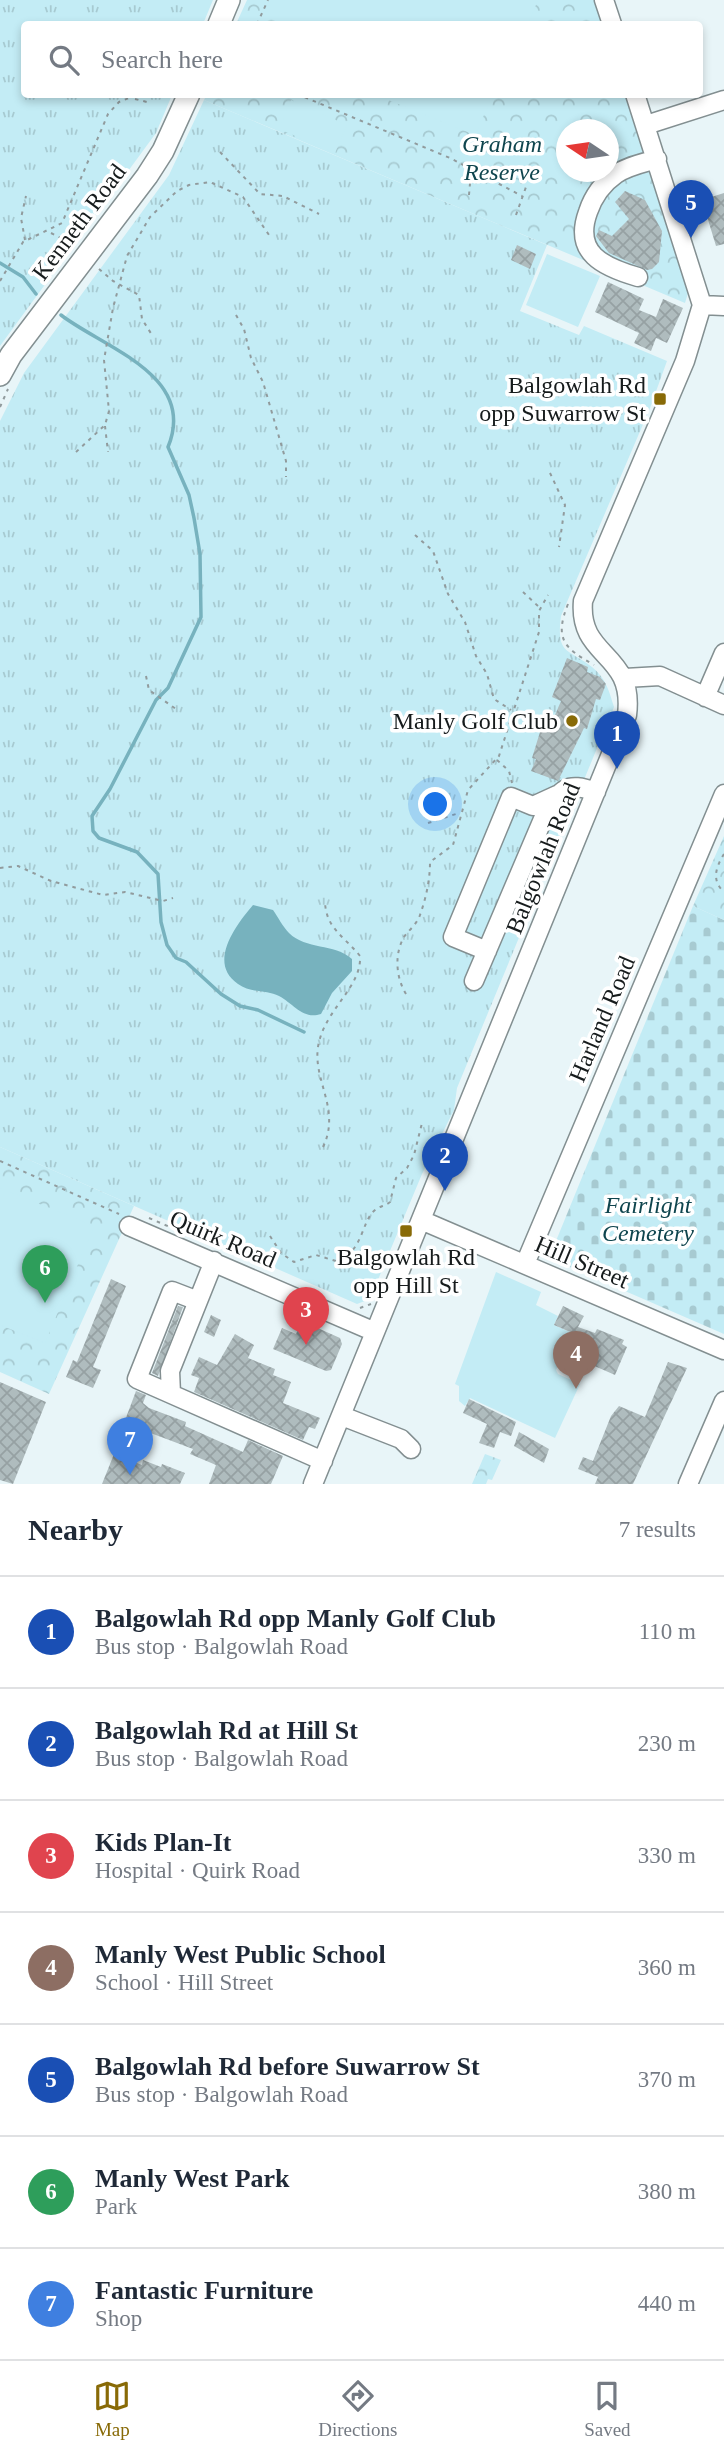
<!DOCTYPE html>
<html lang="en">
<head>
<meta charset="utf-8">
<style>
	body { margin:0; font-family:"Times New Roman",serif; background:#f2f2f3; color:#1f2937 }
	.compass { position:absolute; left:556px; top:119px; width:63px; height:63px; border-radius:50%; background:#fff; box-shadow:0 4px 10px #0003; rotate:283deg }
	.you { position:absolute; left:436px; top:805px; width:24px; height:24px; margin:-18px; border:5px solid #fff; border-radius:50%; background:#1a73e8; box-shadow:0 0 0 10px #1a73e833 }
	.badge { display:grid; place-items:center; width:46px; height:46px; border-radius:50%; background:#886a07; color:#fff; font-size:23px; font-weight:700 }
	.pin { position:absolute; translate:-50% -58px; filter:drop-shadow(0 2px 4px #0008) }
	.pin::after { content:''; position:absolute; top:37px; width:24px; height:21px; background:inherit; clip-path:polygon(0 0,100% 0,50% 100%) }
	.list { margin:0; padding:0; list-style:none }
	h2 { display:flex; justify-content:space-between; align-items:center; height:91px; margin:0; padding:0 28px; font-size:30px }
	h2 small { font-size:23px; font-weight:400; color:#747a83 }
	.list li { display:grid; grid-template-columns:46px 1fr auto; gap:21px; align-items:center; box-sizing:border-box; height:112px; padding:0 28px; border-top:2px solid #e0e1e3 }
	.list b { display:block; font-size:26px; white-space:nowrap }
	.list p { margin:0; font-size:23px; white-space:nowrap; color:#747a83 }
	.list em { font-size:23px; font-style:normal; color:#747a83 }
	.icon { flex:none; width:38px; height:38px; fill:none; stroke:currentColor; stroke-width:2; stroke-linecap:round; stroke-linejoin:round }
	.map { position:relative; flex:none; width:724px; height:1484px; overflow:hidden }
	.search { position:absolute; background:#fff; box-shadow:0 4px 10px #0003; left:21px; right:21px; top:21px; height:77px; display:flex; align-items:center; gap:18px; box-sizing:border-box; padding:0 24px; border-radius:7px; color:#747a83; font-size:26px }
	.sheet { height:875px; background:#fff }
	nav { display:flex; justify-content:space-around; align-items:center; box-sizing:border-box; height:98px; border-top:2px solid #e0e1e3; background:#fff; font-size:19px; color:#747a83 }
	nav a { display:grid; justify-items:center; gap:4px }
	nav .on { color:#886a07 }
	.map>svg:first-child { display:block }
	.grass { fill:url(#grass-tufts) }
	.cemetery { fill:url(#cemetery-stones) }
	.park { fill:url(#park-crowns); fill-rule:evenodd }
	.pitch { fill:#c3ecf5 }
	.water { fill:#77b2be }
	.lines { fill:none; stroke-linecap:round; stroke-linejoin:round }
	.stream { stroke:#77b2be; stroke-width:3.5 }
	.building { fill:url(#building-cross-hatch) }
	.minor-casing { stroke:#838f91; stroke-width:21 }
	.major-casing { stroke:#838f91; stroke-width:24 }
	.path { stroke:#919b9d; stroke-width:2; stroke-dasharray:3.5 5; stroke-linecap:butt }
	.minor { stroke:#fff; stroke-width:18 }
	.major { stroke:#fff; stroke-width:21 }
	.poi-dot { fill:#886a07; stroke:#fff; stroke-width:2.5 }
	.labels { text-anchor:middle; stroke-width:7; stroke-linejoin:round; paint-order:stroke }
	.park-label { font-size:24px; font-style:italic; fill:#0f454e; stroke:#fff }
	.street-label { font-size:24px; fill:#161b1c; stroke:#fff }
	.poi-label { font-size:24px; fill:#161b1c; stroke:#fff; text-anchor:end }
</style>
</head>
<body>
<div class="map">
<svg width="724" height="1484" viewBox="0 0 724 1484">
	<defs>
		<pattern id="grass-tufts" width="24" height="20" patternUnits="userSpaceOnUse" patternTransform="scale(1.75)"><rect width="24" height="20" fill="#c3ecf5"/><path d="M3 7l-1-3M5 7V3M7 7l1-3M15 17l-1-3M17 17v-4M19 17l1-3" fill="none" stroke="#a7cad1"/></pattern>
		<pattern id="cemetery-stones" width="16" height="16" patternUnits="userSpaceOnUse" patternTransform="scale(1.75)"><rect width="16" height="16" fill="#c3ecf5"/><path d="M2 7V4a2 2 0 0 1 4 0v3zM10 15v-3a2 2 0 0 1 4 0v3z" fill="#a7cad1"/></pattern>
		<pattern id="park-crowns" width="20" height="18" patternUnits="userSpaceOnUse" patternTransform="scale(1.75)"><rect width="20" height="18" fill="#c3ecf5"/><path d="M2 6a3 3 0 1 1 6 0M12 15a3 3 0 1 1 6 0" fill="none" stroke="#a7cad1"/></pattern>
		<pattern id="building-cross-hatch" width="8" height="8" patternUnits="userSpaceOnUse" patternTransform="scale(1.75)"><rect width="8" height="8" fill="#afbcbe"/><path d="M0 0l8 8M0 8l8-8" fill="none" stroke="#96a1a3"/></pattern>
	</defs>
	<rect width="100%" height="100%" fill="#e8f5f8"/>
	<path class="grass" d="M0,0H213L203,24H24V94L172,95L156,133L0,346Z
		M204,100L547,245L520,311L579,335L584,326L667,361L650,408L561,616C556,656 568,648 592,667C606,678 609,691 614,707L457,1088L454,1110L422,1174L370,1299L357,1304L0,1147V421L24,373L169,175Z"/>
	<path class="cemetery" d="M693,906L724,920V1334L549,1258Z"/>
	<path class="park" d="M247,0H596L604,24H236Z
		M207,94L627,95L689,290L685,303L204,100ZM566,130H608V172H566Z
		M724,836V920L693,906Z
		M0,1147L134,1206L49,1394L0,1372Z
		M485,1454L501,1460L492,1480L488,1479L486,1484H472Z"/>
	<path class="pitch" d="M285,0H538L528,24H274Z
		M376,95H493L475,135Z
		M291,100L347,125L335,153L279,129Z
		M547,254L600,276L578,327L526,305Z
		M0,1188L94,1226L45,1343L0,1325Z
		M496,1272L541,1292L536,1305L558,1316L554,1325L572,1333L556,1370L558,1374L580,1384L555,1438L470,1398L465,1406L459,1401V1386L455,1384Z"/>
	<path class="water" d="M253,905L273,910C278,917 283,927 289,933C306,950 334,943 352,959V971L332,993L321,1014C303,1020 294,1004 279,996C267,990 250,993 238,984C207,963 236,925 253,905Z"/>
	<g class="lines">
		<path class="stream" d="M0,263L23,277L36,294
			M61,315C102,347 198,375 168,447L189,495L194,518L200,554L201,617L168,688L156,700L110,789L92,816L93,831L99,838L137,852L158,874L161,922L167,945L176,958L186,962L221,994L240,1006L258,1010L304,1032"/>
	</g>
	<path class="building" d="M625,191L645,200L662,231L659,262L652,269L647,270L609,253L596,236L599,230L612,236L629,219L615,202Z
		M724,193V244L716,246L702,200Z
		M517,245L536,254L530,269L511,260Z
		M608,282L644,299L639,310L656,317L663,299L683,308L667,343L656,338L651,351L634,343L639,333L595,312Z
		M567,658L588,667L587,672L600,677L606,684L600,700L596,699L587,729L584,728L558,781L531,771L536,759L532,758L544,719L552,722L561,701L552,697Z
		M111,1279L126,1286L93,1367L101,1370L93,1388L66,1377L73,1360L77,1362Z
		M178,1306L183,1307L158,1376L152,1373Z
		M563,1306L584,1316L578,1327L595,1333L597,1329L624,1340L622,1344L627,1347L615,1375L574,1357L582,1337L554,1325Z
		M211,1315L221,1320L214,1337L204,1332Z
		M302,1321L340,1338L342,1344L331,1370L326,1371L273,1349L282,1328L296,1334Z
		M235,1334L254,1345L248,1358L275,1369L273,1375L291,1382L283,1403L320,1418L315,1429L309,1427L303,1440L194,1392L199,1378L191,1375L199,1357L217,1365Z
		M668,1362L687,1368L633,1484H595L598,1477L578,1469L583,1457L593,1461L611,1416L619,1406L645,1417Z
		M0,1382L46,1402L13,1484L0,1480Z
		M136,1391L146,1395L143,1403L149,1408L186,1422L185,1426L243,1452L248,1440L283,1456L271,1484H209L216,1465L190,1454L193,1449L124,1423Z
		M469,1399L516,1422L511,1436L500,1432L494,1448L479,1443L487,1424L463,1413Z
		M519,1432L549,1449L544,1463L514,1446Z
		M114,1454L142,1465L143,1460L161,1467L162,1464L185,1473L180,1484H102Z"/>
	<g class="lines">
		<g class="minor-casing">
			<path id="minor" d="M604,0L612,24
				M646,125L724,100
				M638,277C603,267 573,253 588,212C593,197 603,183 616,174C628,166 643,163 657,159
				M702,305L724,306
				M625,678L660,676L724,705
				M705,697L724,653
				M487,951L453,937L511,797L533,806L557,795
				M474,981L543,819C560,791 563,780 596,792
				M421,1220L724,1350
				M129,1226L375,1332
				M214,1261L170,1371L171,1394L323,1461
				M525,1264L724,794
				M171,1394L137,1379L172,1291L198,1301
				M342,1416L401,1439L411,1449
				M313,1484L627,715C635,651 578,659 583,601L685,361L702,305L635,94
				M688,1484L724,1401"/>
		</g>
		<g class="major-casing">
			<path id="major" d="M219,24L229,0
				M0,375L11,355L147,176L163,151L189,94"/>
		</g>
		<path class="path" d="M257,24L268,0
			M297,94L450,158L522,196
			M135,99L151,103
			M220,152L260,194L283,196L319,214
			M469,195L471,172
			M516,215L526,187
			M51,233L65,240
			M25,240L21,218L26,196
			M99,269L113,281L139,295L142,319L152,335
			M0,281L23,242L62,223L108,114L119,102L139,94
			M236,315L244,329L251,358L263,382L286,461V477
			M0,407L8,389
			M105,426L108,452
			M76,452L105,425L109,411L104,360L113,308L127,256L150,217L177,191L189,185L210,182L243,197L269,235
			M550,473L565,505L559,547
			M415,535L433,551L448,594L465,622L476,656L487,674L494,699L511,710
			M523,592L539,607
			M568,604C554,639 564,648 594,665
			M146,676L149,690L176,709
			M497,760L509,771L512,783
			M428,823L459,813
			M724,854C716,867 711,880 724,892
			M0,868L18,866L51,881L103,895L125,892L163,901L173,898
			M406,994C396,978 394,954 404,937C409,930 417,924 420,915C426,898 430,880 430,862L453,845L468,790L499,756L539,632V611L548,595
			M323,1147C342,1108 310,1078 319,1042C327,1008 362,986 360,956C344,936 325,928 325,900
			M0,1161L119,1214
			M149,1218L195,1238
			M270,1236L281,1253L294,1262L316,1255L339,1262C365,1246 361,1222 375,1210C380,1206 385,1206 390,1202L396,1178L407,1168L414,1155L422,1123
			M340,1262L377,1269
			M360,1308L371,1304"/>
		<use href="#minor" class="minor"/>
		<use href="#major" class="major"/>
	</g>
	<g class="poi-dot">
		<rect x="653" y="392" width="14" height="14" rx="3.5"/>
		<circle cx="572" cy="721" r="7"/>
		<rect x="399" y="1224" width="14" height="14" rx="3.5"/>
	</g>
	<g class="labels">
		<g class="park-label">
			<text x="502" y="152">Graham<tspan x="502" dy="28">Reserve</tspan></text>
			<text x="648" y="1213">Fairlight<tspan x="648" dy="28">Cemetery</tspan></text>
		</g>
		<g class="street-label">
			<text transform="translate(79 222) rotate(-53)" y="8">Kenneth Road</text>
			<text transform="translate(543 858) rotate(-68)" y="8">Balgowlah Road</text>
			<text transform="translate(602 1019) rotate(-67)" y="8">Harland Road</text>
			<text transform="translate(223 1239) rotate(23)" y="8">Quirk Road</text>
			<text transform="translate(582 1262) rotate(23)" y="8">Hill Street</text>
		</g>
		<g class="poi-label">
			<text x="646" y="393">Balgowlah Rd<tspan x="646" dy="28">opp Suwarrow St</tspan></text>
			<text x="558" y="729">Manly Golf Club</text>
			<text x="406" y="1265" text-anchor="middle">Balgowlah Rd<tspan x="406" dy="28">opp Hill St</tspan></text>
		</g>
	</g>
</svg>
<svg class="compass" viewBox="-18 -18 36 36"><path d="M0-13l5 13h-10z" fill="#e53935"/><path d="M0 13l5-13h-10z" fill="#747a83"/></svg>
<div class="you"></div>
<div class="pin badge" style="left:617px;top:769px;background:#1a4fb4">1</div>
<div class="pin badge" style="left:445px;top:1191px;background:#1a4fb4">2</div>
<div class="pin badge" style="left:306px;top:1345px;background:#e0444e">3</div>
<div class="pin badge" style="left:576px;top:1389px;background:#8d6e63">4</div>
<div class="pin badge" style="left:691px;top:238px;background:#1a4fb4">5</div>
<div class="pin badge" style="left:45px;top:1303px;background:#2e9e5b">6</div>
<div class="pin badge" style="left:130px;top:1475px;background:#3f7fe0">7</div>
<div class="search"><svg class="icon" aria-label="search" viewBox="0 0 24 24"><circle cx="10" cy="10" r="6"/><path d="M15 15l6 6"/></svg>Search here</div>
</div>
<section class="sheet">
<h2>Nearby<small>7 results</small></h2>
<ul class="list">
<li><span class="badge" style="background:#1a4fb4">1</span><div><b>Balgowlah Rd opp Manly Golf Club</b><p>Bus stop · Balgowlah Road</p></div><em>110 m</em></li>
<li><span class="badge" style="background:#1a4fb4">2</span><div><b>Balgowlah Rd at Hill St</b><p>Bus stop · Balgowlah Road</p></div><em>230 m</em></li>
<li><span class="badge" style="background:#e0444e">3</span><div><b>Kids Plan-It</b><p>Hospital · Quirk Road</p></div><em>330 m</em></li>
<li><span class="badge" style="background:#8d6e63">4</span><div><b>Manly West Public School</b><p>School · Hill Street</p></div><em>360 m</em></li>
<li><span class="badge" style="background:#1a4fb4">5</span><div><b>Balgowlah Rd before Suwarrow St</b><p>Bus stop · Balgowlah Road</p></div><em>370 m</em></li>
<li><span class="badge" style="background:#2e9e5b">6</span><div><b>Manly West Park</b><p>Park</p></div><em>380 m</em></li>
<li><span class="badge" style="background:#3f7fe0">7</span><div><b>Fantastic Furniture</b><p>Shop</p></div><em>440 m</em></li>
</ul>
</section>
<nav>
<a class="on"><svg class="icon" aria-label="map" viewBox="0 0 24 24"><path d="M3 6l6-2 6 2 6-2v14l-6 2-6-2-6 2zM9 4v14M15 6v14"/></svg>Map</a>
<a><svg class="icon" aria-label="directions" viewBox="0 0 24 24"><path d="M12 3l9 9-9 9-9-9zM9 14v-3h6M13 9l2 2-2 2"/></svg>Directions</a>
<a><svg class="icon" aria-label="saved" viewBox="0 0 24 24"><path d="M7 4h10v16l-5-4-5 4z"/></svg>Saved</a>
</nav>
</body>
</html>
